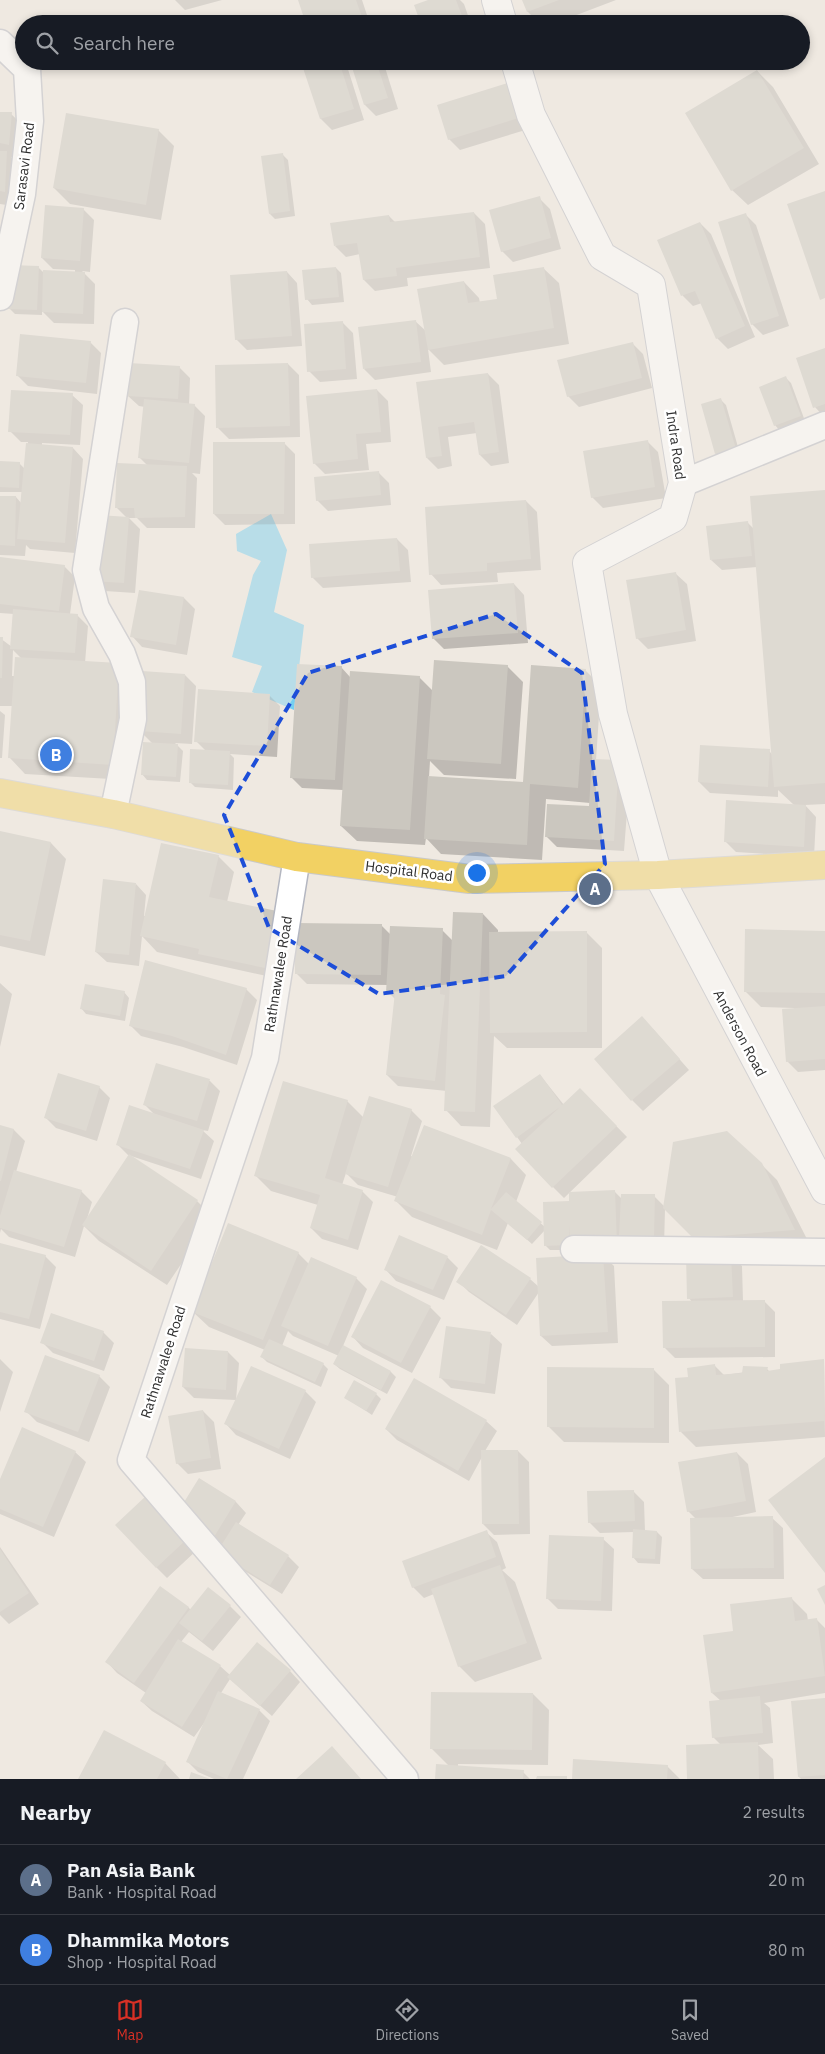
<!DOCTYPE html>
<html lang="en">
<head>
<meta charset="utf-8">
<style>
	body { margin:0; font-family:"IBM Plex Sans",sans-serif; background:#242831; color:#f1f3f6 }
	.you { position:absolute; left:476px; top:872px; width:18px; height:18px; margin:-12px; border:4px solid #fff; border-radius:50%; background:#1a73e8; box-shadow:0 0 0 8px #1a73e833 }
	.badge { display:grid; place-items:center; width:32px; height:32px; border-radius:50%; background:#d93025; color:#fff; font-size:16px; font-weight:700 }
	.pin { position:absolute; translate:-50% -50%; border:2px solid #fff; box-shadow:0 1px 5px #0006 }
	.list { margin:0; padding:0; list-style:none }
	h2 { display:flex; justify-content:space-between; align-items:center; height:65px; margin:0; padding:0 20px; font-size:21px }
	h2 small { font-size:16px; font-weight:400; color:#9ea1a6 }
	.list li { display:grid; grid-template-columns:32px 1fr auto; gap:15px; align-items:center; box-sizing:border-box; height:70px; padding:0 20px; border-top:1px solid #363941 }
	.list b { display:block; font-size:19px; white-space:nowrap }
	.list p { margin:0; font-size:16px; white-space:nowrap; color:#9ea1a6 }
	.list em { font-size:16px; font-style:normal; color:#9ea1a6 }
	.icon { flex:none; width:28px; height:28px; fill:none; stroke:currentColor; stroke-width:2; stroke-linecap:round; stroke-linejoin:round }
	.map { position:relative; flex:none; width:825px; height:1779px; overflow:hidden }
	.search { position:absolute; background:#171b24; box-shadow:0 2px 8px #0003; left:15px; right:15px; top:15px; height:55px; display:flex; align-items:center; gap:12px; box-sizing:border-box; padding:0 18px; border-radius:28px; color:#9ea1a6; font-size:19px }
	.sheet { height:205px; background:#171b24 }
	nav { display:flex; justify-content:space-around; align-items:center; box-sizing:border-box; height:70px; border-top:1px solid #363941; background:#171b24; font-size:14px; color:#9ea1a6 }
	nav a { display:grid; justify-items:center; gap:2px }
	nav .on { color:#d93025 }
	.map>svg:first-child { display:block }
	.water { fill:#75cff0 }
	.shadow { fill:#0003; fill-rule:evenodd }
	.building { fill:#cbc7bf }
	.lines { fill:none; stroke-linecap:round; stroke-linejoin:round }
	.street-casing { stroke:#b4b7c1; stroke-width:29 }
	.secondary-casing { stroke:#b4b7c1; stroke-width:30 }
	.primary-casing { stroke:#c9c9c9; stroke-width:30 }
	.street { stroke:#fff; stroke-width:26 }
	.secondary { stroke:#fff; stroke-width:28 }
	.primary { stroke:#f2d163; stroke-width:28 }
	.marked { fill:none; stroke:#1d4ed8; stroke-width:4; stroke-dasharray:10 6; stroke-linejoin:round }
	.labels { text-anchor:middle; stroke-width:5; stroke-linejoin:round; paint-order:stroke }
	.street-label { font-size:14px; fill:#2e2e2e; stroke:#fff }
</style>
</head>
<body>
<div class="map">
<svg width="825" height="1779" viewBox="0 0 825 1779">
	<rect width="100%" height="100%" fill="#efe9e1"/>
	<path class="water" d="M271,514L287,550L274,612L304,625L294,710L252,692L262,666L232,657L253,575L261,561L237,551L236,534Z"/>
	<path class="shadow" d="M175,0H222L185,10Z
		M300,0H362L370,24H307Z
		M432,0H460L464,4L471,24H422Z
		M523,0H616L553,24H540L528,12Z
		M318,61H342L347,66L364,120L332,130L321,119L304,66Z
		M351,61H383L398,109L376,116L365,105Z
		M440,61H456L444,65Z
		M757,71L773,87L819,164L748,205L732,190Z
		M510,83L532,128L460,150L449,139Z
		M0,113L11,114L27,129L24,160L11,157L22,168L20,207L0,204Z
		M158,130L174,146L161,220L70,204L54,188Z
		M282,154L288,160L295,216L275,219L270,214Z
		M539,198L550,209L561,249L513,262L502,251Z
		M83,209L94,220L90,272L82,271L95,284L94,324L54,323L42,311V315L15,314L10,309L38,267L43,272L75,273V270L53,269L42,258Z
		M474,213L485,224L490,268L407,278L408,286L375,291L364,280L360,254L346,257L335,246L389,216L396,223Z
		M745,214L756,225L789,326L763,335L752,324Z
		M700,223L711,234L755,337L728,349L717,338L702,303L693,306L683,296L659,241Z
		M336,268L341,273L344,302L312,305L307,299Z
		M543,268L559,283L569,344L444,365L428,349L431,372L375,380L364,369L415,321L426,331L464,282L479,298L480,303L498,300Z
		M287,272L297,283L302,346L247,350L236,339Z
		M342,322L353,333L357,379L320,382L309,371Z
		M90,342L101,353L97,394L28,386L17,375Z
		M632,343L643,354L652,388L579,407L568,396Z
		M825,349V418L815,407Z
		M288,364L299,375L300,437L229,439L218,428Z
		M179,367L190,378L189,405H194L205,416L200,474L192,473L197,478L195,528H147L137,518H129L140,529L135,593L105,591L94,580L127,518L116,507L147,465L140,458L145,407L139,406L128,396Z
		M488,374L499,385L509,463L491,466L480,455L477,433L448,437L452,466L438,469L427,458L417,383Z
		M786,378L791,383L805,421L780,431L775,425Z
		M377,390L388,401L391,442L366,444L369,470L325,474L314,463Z
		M72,395L83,405L80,445L42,443V445L73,448L83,459L75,553L30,549L26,545L25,556L0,555V497H16L22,504L23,492H0V462L19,463L25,469L28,442H21L10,431Z
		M721,400L726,405L740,454L722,459L716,454Z
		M647,441L658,452L666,498L603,508L592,497Z
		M284,443L295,454V524L225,525L214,514Z
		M378,472L389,483L391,505L328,511L317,500Z
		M825,491V804L805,805L816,817L814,857L736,852L725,841L794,805L778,790V797L710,793L699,782L769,751L772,754L757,567L722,570L711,560L747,522L754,529Z
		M526,501L537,512L541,570L497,573L498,582L441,585L431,574Z
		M397,539L408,550L411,582L323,588L312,577Z
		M0,558L64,566L75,577L70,614L77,615L88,626L85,663L118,665L128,780L25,774L10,758L13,706H0V638L12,647L14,614L0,613ZM13,650L22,659L15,676H12Z
		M676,574L687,584L696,641L648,649L637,638Z
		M514,584L524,595L528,643L444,649L433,638Z
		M140,591L184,598L195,609L187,655L142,647L132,636Z
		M507,666L523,682L516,779L444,775L430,761L429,777L524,783L585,670L601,686L596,760L630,773L624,851L557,847L546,836L590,807V803L546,799L542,860L441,854L426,838L425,845L357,841L341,826L343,790L302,788L291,777L341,667L350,677H419L433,691Z
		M185,675L196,686L192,744L175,743L183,751L180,782L147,780L142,774L153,744L140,731Z
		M269,695L280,706L277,757L230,754L234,758L233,790L195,787L190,782L206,751L196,741Z
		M0,711L5,715L2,758H0Z
		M0,832L51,843L66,859L45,956L0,946Z
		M218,856L234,872L227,902L276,912V978L157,952L142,936L139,966L107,962L96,952L136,884L146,895L144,916H146Z
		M483,914L498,930V933L586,932L602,948V1048H507L494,1036L490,1127L461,1126L446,1110L447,1091L398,1086L387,1075L395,999L387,991L388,985L307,984L296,973L381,925L390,934L442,930L453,941Z
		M825,932V1070L798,1072L787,1061L794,1008L761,1007L745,991Z
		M0,983L12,994L0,1047Z
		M246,989L257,1000L237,1065L183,1047L141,1036L130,1025Z
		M124,992L129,998L125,1021L86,1014L81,1008Z
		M653,1029L689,1070L643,1111L632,1100Z
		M157,1064L210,1081L220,1091L208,1131L202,1130L214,1141L201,1179L128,1155L117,1144L155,1115L144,1104Z
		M540,1075L564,1105L580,1089L627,1137L564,1198L553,1187L517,1137Z
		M99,1087L110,1098L97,1141L56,1128L45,1117Z
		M347,1101L364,1118L411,1110L422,1121L411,1156L413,1157L425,1126L511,1159L526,1175L516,1202L545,1227L570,1203L615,1192L622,1199L654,1196L664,1206L761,1164L777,1180L810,1245L710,1253L665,1209L664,1247L603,1255L614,1266L618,1343L552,1346L541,1336L539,1292L517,1325L469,1292L458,1281L530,1279L539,1287L583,1256L574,1250H550L545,1245V1230L532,1244L508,1223L497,1250L412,1217L396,1201L398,1197L358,1185L346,1173L342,1185L362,1191L373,1202L358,1250L322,1239L311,1228L318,1205L271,1191L256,1176Z
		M0,1127L14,1130L25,1141L16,1172L81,1191L92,1202L87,1219L197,1201L213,1217L167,1285L99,1241L84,1226L75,1257L9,1237L1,1229L0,1233Z
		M0,1244L45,1256L56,1267L40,1329L0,1319Z
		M298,1253L309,1264L356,1278L367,1289L343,1346L391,1372L396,1377L387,1394L340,1369L334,1364L339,1356L293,1336L288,1331L282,1346L323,1364L328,1369L321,1387L267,1362L262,1357L265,1350L209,1327L193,1312Z
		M731,1255L742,1266L743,1301H764L775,1312V1357L675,1358L664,1347L692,1302L689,1298Z
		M447,1257L458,1268L444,1300L396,1281L386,1270Z
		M430,1307L441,1318L412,1373L363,1348L353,1337Z
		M103,1332L114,1343L104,1371L53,1353L42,1342Z
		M491,1334L502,1344L495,1394L451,1388L440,1377Z
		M228,1352L239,1363L236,1400L305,1391L316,1402L290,1459L236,1435L226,1424L236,1400L194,1398L183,1387Z
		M0,1359L13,1372L0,1412Z
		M824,1360L825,1437L696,1447L681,1432L689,1378L715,1366L724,1375L767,1369L770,1372Z
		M654,1370L669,1385V1443L564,1442L548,1426Z
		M99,1376L110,1387L89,1442L37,1422L26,1411Z
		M376,1394L381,1399L372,1415L345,1397Z
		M203,1411L214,1422L221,1469L188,1474L177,1463Z
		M486,1421L497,1431L485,1451H518L529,1462L530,1534L494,1535L483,1524L482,1457L469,1481L397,1440L386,1429Z
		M75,1452L86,1462L54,1537L0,1514V1482Z
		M737,1453L748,1464L756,1512L728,1518H772L783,1528L784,1579H703L692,1569L696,1519L688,1511Z
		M199,1480L236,1502L246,1513L238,1525L288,1556L299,1567L282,1594L230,1562L188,1526Z
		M633,1491L644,1502L645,1531L657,1532L662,1537L660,1564L638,1563L633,1557L634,1532L600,1533L589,1522Z
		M147,1497L197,1550L167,1578L156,1567Z
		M486,1532L497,1542L506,1568L502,1570L515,1582L542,1659L475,1682L459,1666L434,1594L424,1598L413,1587Z
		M603,1539L614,1549L612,1611L558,1609L547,1598Z
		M0,1547L39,1604L9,1624L0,1615Z
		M791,1598L807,1614L808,1621L816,1619L825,1628V1693L764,1703L770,1708L773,1743L758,1745L773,1759L774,1779H688L721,1745L713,1737L721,1701L712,1693L735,1632Z
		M230,1606L241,1617L213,1651L189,1632L181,1642L220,1666L230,1675L290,1671L300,1682L272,1716L230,1679L221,1693L259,1710L270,1721L243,1779H214L198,1772L187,1761L207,1719L194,1737L152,1711L141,1701L146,1693L117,1673L107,1662L188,1607L191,1610Z
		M533,1694L549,1710L548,1765L458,1764V1767L523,1772L530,1779H437L449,1766L432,1749Z
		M825,1699V1779H801L799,1777Z
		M165,1763L180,1779H79Z
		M667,1766L680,1779H573Z"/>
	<path class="building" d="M298,0H356L364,23L306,24Z
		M428,0H456L465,24H421L414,5Z
		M522,0H559L527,12Z
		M314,61H339L354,109L320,119L302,65Z
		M350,61H376L388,98L364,105Z
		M757,70L804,148L731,191L685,113Z
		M511,82L522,117L448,140L437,105Z
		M0,112H12L9,145L0,143Z
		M66,113L159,129L146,205L53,188Z
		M0,151H7L5,192L0,191Z
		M283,153L290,211L269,214L261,156Z
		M825,191V298L820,300L787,204Z
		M540,196L551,238L501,252L489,210Z
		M45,205L84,208L80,261L41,258Z
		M474,212L480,257L396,268L397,276L363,280L357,243L334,246L330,223L389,215L390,222Z
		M746,213L779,316L751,325L718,222Z
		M700,222L745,326L716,339L695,291L681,296L657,240Z
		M10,265L39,266L37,310L8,309Z
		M336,267L339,297L305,300L302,270Z
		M544,267L554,328L428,350L417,289L464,281L468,303L497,299L493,275Z
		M43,270L85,272L83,314L42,312Z
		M287,271L292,336L235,340L230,275Z
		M416,320L421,362L363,369L358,327Z
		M343,321L346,369L307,372L304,324Z
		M20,334L91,341L86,383L16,376Z
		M633,342L642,378L567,397L557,360Z
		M825,348V404L813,408L796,358Z
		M129,363L180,366L178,399L127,396Z
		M288,363L290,426L216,428L215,365Z
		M488,373L499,452L479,455L474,422L438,427L442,456L426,458L416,382Z
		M786,376L801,416L774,426L759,387Z
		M377,389L381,432L356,434L358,459L313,464L306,396Z
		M11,390L73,393L70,435L8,432Z
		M721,398L736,449L715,454L701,404Z
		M144,399L195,404L189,463L138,458Z
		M648,440L655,487L591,498L583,451Z
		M213,442H285L284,514H213Z
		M26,443L73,447L65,543L17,539Z
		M0,461L20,462L19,488L0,487Z
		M117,463L187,466L185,517L135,518L134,508H115Z
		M379,471L381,495L316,501L314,477Z
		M825,490V783L774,787L750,496Z
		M0,496H16L15,546L0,545Z
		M526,500L531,559L487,563V571L429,575L425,507Z
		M98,515L129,517L124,583L92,581Z
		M748,521L752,556L710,560L706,526Z
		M397,538L400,571L311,578L309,544Z
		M0,557L65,565L59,611L0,604Z
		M676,572L686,630L636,639L626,580Z
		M514,583L518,633L432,639L428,590Z
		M139,590L184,597L176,645L130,637Z
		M13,609L78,614L75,653L10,649Z
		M0,637H3L2,678H0Z
		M15,657L119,663L113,765L8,758Z
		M434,660L508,665L501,764L427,759Z
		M297,664L342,666L335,780L290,778Z
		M531,665L586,669L578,788L530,784L527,845L424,839L428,776L523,782Z
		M142,671L185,674L181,734L139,731Z
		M350,671L420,676L410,830L340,826Z
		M198,689L270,694L267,746L194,742Z
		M143,742L178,744L176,777L141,775Z
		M700,745L770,749L768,787L698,782Z
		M190,749L230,751L228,785L189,783Z
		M592,759L619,760L614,841L545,837L547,804L589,806Z
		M726,800L806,805L804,847L724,842Z
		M0,831L51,842L30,941L0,935Z
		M161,843L219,855L209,897L277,911L265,968L198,954L199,949L140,936Z
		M103,879L136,883L129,955L95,952Z
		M453,912L483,913L475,1112L444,1111Z
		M295,923L382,924L381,975L295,974Z
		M390,926L443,928L440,994L445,995L435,1081L386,1075L395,992H386Z
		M745,929L825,931V993L744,992Z
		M587,931V1032L490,1033L489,932Z
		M145,960L247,988L226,1055L172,1036L129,1026Z
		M85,984L125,991L120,1016L80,1009Z
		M825,1006V1059L786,1062L782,1009Z
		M642,1016L680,1059L631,1101L594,1059Z
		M156,1063L210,1079L197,1121L143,1105Z
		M58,1073L100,1086L86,1131L44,1118Z
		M540,1074L562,1105L580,1088L617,1126L552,1188L515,1149L560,1107L516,1138L493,1106Z
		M283,1081L348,1100L325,1178L363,1190L348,1240L310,1228L320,1195L254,1176Z
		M369,1096L412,1109L388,1187L345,1174Z
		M129,1105L204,1130L190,1169L116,1145Z
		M0,1125L14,1129L1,1181H0Z
		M424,1125L511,1158L491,1209L506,1192L542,1222L527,1240L491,1210L482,1235L394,1201Z
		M727,1131L762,1163L795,1230L693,1238L663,1208L673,1142Z
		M129,1154L198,1200L151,1271L82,1225Z
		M14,1170L82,1190L64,1247L0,1228V1216Z
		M615,1190L617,1244L570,1245L569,1225V1245L544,1246L543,1202L569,1201V1192Z
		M621,1194H655L654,1237H619Z
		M228,1223L299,1252L263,1340L192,1312Z
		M399,1235L448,1256L433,1290L384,1270Z
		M0,1243L46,1255L29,1319L0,1312Z
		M481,1245L531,1278L506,1315L456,1282Z
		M603,1254L608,1332L540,1336L536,1258Z
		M731,1254L733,1297L687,1299L686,1255Z
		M311,1257L357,1277L328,1346L281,1326Z
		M381,1280L431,1306L401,1363L351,1337Z
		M765,1300V1347L663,1348L662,1301Z
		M51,1313L104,1331L94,1361L40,1343Z
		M446,1326L491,1332L485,1384L439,1378Z
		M269,1339L324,1363L315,1382L260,1357Z
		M343,1345L391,1371L381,1390L333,1364Z
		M185,1348L228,1351L226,1390L182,1387Z
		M45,1355L100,1375L78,1432L24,1412Z
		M824,1359L825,1421L679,1432L675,1378L688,1377L687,1368L715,1364L716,1375L742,1373L743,1366L768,1367L767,1371L780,1369V1364Z
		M251,1366L306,1390L279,1449L224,1424Z
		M547,1367L654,1368V1428L547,1427Z
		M414,1378L487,1420L458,1471L385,1429Z
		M354,1380L377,1393L366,1411L344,1398Z
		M203,1410L211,1458L176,1464L168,1416Z
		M22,1427L76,1451L43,1527L0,1509V1479Z
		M481,1450H518L519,1524H482Z
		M737,1452L746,1501L687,1512L678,1462Z
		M825,1457V1573L768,1500Z
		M199,1478L236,1501L214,1537L176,1515Z
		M634,1490L635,1521L588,1523L587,1491Z
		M147,1495L187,1539L156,1568L115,1525Z
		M773,1516L774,1568L691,1569L690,1518Z
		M236,1522L289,1555L270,1585L217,1552Z
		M633,1529L657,1531L655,1559L632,1558Z
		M487,1530L496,1557L412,1588L402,1561Z
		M549,1535L604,1537L601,1601L546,1599Z
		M0,1549L29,1593L0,1612Z
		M500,1565L527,1643L458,1667L431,1589Z
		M825,1585V1605L817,1589Z
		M160,1586L189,1607L134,1683L105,1662Z
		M208,1587L231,1605L202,1641L179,1623Z
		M792,1597L795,1621L817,1618L825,1676L711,1693L703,1635L733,1631L730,1604Z
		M178,1639L221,1665L182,1727L140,1701Z
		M257,1642L291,1670L260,1706L227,1677Z
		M218,1691L260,1709L227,1779L186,1762Z
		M431,1692L533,1693L532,1750L430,1749Z
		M760,1696L763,1733L712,1738L709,1701Z
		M825,1698V1775L798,1777L791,1701Z
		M104,1730L166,1762L157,1779H78Z
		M758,1742L759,1779H687L686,1745Z
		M332,1746L361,1779H296Z
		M573,1759L668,1765L667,1779H572Z
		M436,1764L524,1770L523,1779H435Z
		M191,1772L210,1779H189Z
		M537,1776H567V1779H536Z"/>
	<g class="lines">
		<g class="street-casing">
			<path id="street" d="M0,297L22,194L30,121L27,69L0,43
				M683,483L825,425
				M113,814L133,719L132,682L122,654L96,608L86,570L125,322
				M297,857L265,1058L131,1460L405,1779
				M574,1249L825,1252"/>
		</g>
		<g class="secondary-casing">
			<path id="secondary" d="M496,0L503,24
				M515,61L531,115L602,256L651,285L683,483L673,518L587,563L613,714L658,875L825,1190"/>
		</g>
		<g class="primary-casing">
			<path id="primary" d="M0,793L113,814L297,857L470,879L658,875L825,865"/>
		</g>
		<use href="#street" class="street"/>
		<use href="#secondary" class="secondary"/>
		<use href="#primary" class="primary"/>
	</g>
	<path d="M0 0H825V1779H0ZM496,614L582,673L605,864L506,976L379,994L269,928L224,815L308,673Z" fill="#efe9e1" fill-opacity=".55" fill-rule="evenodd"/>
	<path class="marked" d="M496,614L582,673L605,864L506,976L379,994L269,928L224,815L308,673Z"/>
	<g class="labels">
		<g class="street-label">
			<text transform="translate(24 166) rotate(-83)" y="5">Sarasavi Road</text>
			<text transform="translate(676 445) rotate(82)" y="5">Indra Road</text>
			<text transform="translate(409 871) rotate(7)" y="5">Hospital Road</text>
			<text transform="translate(278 974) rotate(-81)" y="5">Rathnawalee Road</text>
			<text transform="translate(740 1033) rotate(62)" y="5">Anderson Road</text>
			<text transform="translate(163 1362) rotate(-72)" y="5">Rathnawalee Road</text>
		</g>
	</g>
</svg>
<div class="you"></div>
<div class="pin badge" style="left:595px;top:889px;background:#5c6f8a">A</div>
<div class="pin badge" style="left:56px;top:755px;background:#3f7fe0">B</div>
<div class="search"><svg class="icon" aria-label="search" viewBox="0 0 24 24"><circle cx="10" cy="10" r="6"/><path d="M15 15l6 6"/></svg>Search here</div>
</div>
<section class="sheet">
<h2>Nearby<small>2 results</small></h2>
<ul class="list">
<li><span class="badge" style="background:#5c6f8a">A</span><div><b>Pan Asia Bank</b><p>Bank · Hospital Road</p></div><em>20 m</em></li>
<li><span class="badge" style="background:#3f7fe0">B</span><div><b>Dhammika Motors</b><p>Shop · Hospital Road</p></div><em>80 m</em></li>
</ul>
</section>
<nav>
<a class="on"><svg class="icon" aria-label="map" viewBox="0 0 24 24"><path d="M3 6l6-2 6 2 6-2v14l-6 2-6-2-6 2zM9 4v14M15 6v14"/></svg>Map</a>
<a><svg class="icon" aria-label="directions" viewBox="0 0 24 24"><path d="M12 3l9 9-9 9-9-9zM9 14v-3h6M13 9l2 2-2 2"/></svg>Directions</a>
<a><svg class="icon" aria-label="saved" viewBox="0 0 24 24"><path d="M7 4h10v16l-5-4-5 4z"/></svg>Saved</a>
</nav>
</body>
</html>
